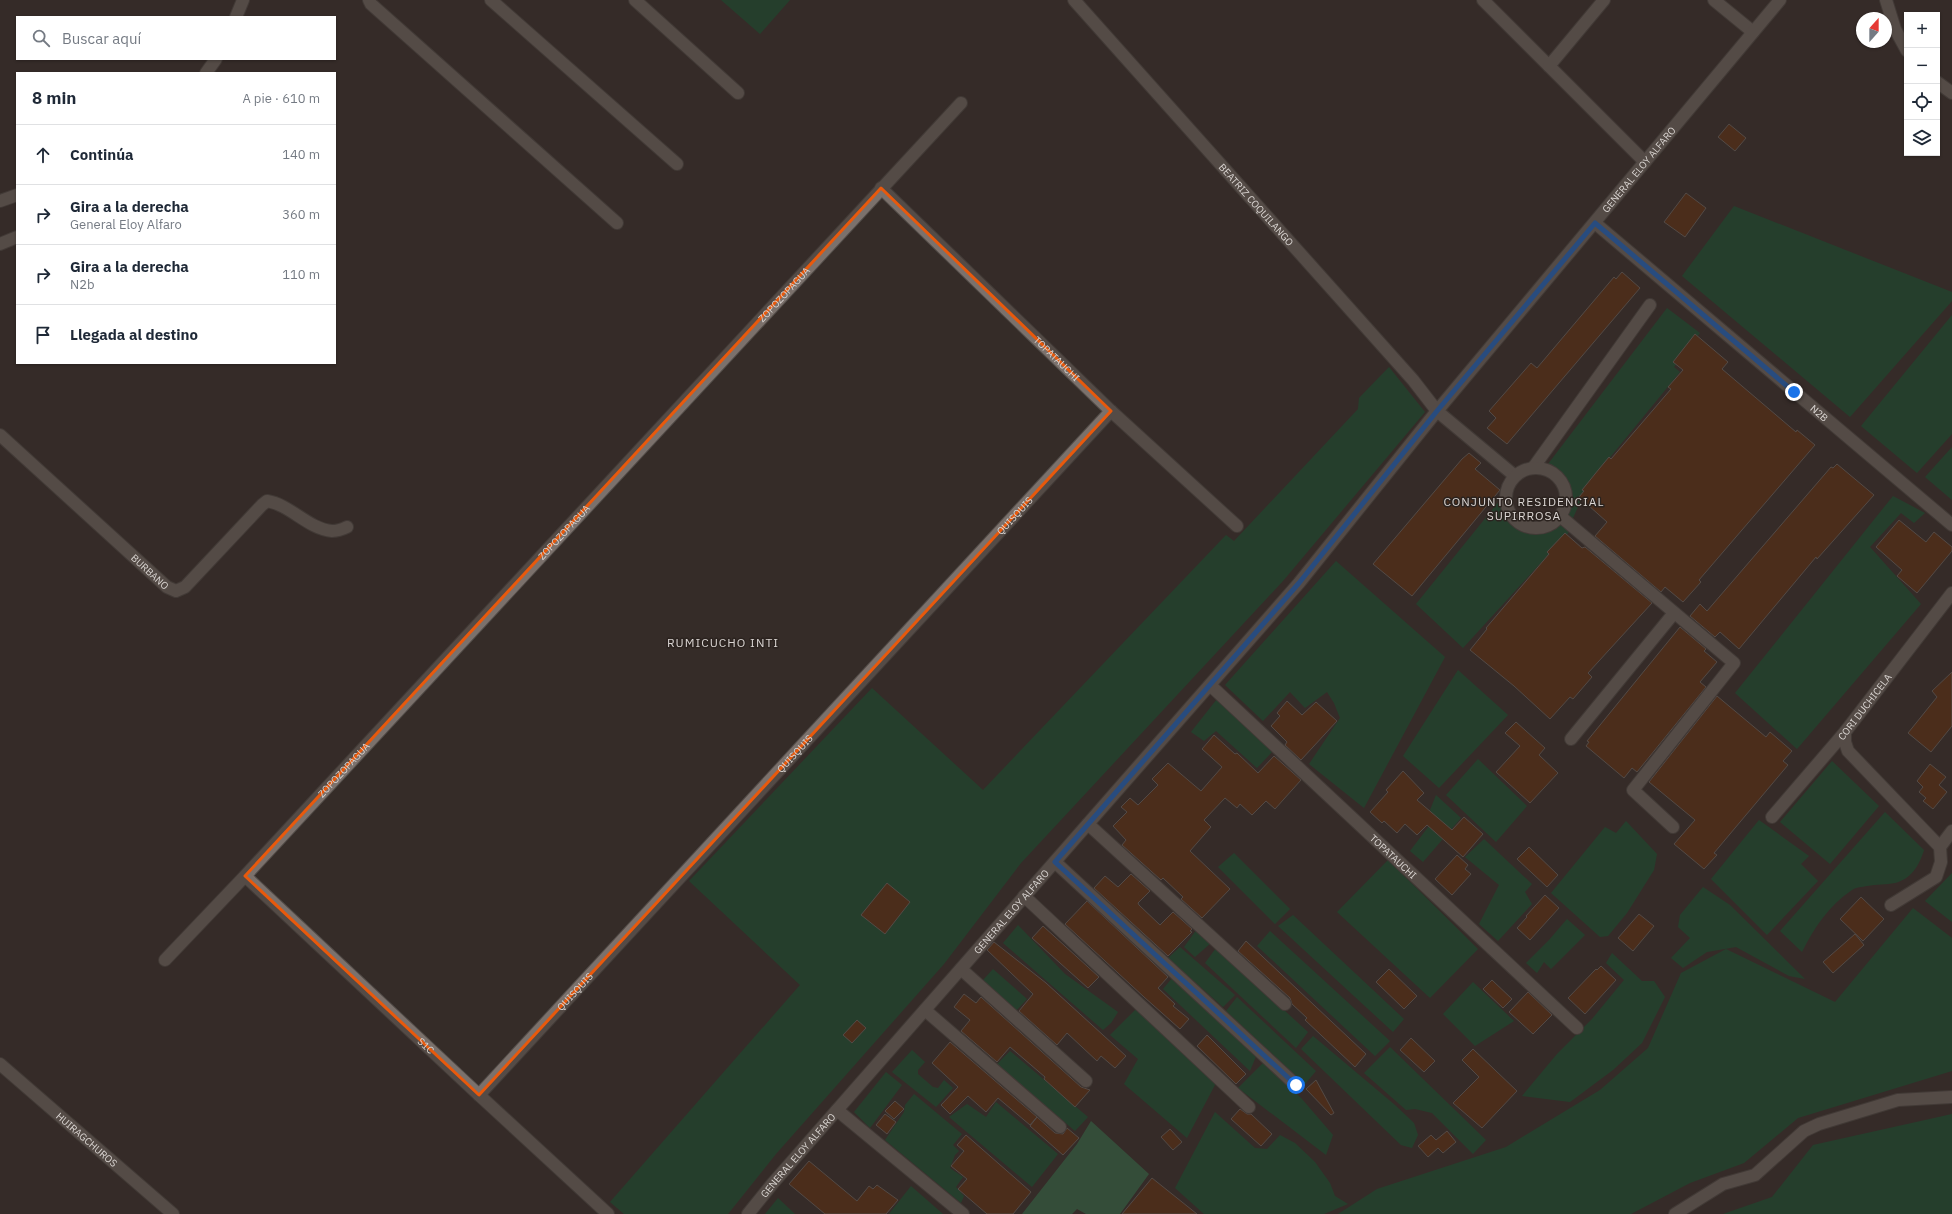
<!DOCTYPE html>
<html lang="es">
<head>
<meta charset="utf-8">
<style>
	body { margin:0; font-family:"IBM Plex Sans",sans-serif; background:#f2f2f3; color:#1f2937 }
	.controls { position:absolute; right:12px; top:12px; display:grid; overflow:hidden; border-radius:0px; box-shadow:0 1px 3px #0004 }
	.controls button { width:36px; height:36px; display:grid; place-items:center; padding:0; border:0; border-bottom:1px solid #e0e1e3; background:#fff; color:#1f2937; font:20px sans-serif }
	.compass { position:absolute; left:1856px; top:12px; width:36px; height:36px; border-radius:50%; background:#fff; box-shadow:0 1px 3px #0004; rotate:21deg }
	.stop { position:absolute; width:12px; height:12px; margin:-9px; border:3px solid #1a73e8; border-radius:50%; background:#fff }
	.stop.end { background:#1a73e8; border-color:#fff; box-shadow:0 1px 4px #0008 }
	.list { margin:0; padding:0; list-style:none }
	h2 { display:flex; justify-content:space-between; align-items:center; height:52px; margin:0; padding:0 16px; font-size:17px }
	h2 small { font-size:13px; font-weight:400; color:#747a83 }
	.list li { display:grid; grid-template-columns:26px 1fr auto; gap:12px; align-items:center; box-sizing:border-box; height:60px; padding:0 16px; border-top:1px solid #e0e1e3 }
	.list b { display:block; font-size:15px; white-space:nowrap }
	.list p { margin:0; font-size:13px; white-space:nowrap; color:#747a83 }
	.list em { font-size:13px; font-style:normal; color:#747a83 }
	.icon { flex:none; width:22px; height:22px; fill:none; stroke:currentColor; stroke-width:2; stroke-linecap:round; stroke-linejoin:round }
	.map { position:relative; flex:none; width:1952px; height:1214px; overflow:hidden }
	.search { position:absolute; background:#fff; box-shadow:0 1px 3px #0004; left:16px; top:16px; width:320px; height:44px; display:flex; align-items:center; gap:10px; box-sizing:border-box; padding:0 14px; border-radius:0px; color:#747a83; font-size:15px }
	.panel { position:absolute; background:#fff; box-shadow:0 1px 3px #0004; left:16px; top:72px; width:320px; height:292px; border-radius:0px }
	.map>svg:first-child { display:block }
	.green { fill:#125632 }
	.forest { fill:#34764f }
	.building { fill:#672f0d; stroke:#786e69 }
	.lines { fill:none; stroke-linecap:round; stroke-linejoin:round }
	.minor-casing { stroke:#514b47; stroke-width:14 }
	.minor { stroke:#7b716c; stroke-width:12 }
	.route { stroke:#1a73e8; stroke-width:5 }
	.marked { fill:none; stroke:#e8590c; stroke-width:3; stroke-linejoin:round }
	.labels { text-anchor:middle; stroke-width:3; stroke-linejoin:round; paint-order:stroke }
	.street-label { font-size:10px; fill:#dbd6d3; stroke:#2b231f }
	.quarter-label { font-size:12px; letter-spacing:1px; fill:#dbd6d3; stroke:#2b231f }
</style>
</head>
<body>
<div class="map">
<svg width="1952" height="1214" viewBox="0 0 1952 1214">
	<rect width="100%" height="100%" fill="#352c28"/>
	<path class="green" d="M721,0H790L760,34Z
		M1734,206L1952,292V301L1850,417L1682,276Z
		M1667,308L1700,333L1674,367L1680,372L1589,483L1573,518L1567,514C1581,493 1566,475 1548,464Z
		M1952,315V434L1917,473L1861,426Z
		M1389,367L1425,412L1283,581L1021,863L944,964L776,1154L728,1214H624L610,1202L800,985L689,881L872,688L983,790L1226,535L1234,541L1358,409L1359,398Z
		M1952,447V500L1925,477Z
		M1893,496L1925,513L1914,523L1901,513L1870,547L1921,604L1797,749L1735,693Z
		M1500,500C1501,504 1501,511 1503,515C1515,537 1543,537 1561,523L1570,531L1463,648L1416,604Z
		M1336,561L1445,657L1364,808L1309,764L1340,718L1334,703L1327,692L1305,708L1290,692L1263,721L1225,685Z
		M1458,670L1508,715L1439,788L1403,756Z
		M1217,699L1273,751L1257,768L1216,731L1204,741L1191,732Z
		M1478,759L1527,806L1496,842L1446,795Z
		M1832,761L1879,806L1830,864L1780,822Z
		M1436,795L1461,818L1423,862L1410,851L1435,818L1430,810Z
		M1885,812L1924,850C1919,866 1911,879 1895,883C1886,885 1876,884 1867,886C1862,887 1856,887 1852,890C1829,905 1814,928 1802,952L1780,931Z
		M1759,820L1809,856L1801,864L1818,881L1767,935L1711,879Z
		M1626,821L1657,854L1654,870L1627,913L1608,936L1600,937L1551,893L1605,827L1616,833Z
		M1484,839L1532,884L1525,892L1532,904L1498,941L1479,924L1499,885L1465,857Z
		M1234,853L1290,909L1275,924L1218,867Z
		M1388,860L1478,949L1430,998L1337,912Z
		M1952,873V922L1925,901Z
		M1703,887L1730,905L1805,979L1789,976L1736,947L1707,952L1683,968L1671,958L1690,938L1678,927L1680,915Z
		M1913,908L1952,938V1071L1798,1118L1744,1163L1690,1183L1631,1214H1338L1377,1189L1506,1147L1600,1090L1648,1048L1681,973L1726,949L1835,1002Z
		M1293,915L1404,1019L1393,1032L1278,926Z
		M1567,919L1585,935L1551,969L1544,962L1537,973L1526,963L1549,940Z
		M1018,925L1065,974L1118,1012L1111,1023L1103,1030L1003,943Z
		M1197,929L1212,942L1195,957L1184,947Z
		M1270,931L1390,1041L1375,1056L1257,946Z
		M1180,947L1235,995L1223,1007L1168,958Z
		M1216,948L1308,1032L1296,1048L1205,963Z
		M1612,953L1642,981H1654L1665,997L1642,1043L1613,1070L1570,1102L1522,1096L1557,1054L1592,1019L1624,980L1606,963Z
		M993,969L1027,999L1015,1012L983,980Z
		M1173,977L1257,1054L1250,1071L1163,989Z
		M1473,982L1514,1021L1475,1046L1443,1014Z
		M1237,997L1316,1071L1305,1084L1226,1011Z
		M1136,1009L1216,1083L1187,1138L1124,1084L1138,1059L1110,1035Z
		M1313,1036L1395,1105L1414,1123L1418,1135L1412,1148L1401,1145L1301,1049Z
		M1390,1047L1486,1140L1473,1154L1432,1113L1415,1109L1406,1110L1364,1073Z
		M912,1050L925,1062L918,1070V1074L933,1087L938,1088L944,1080L953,1088L936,1107L892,1072Z
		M1010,1051L1088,1117L1075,1131L997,1064Z
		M1264,1062L1302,1099L1333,1135L1326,1155L1238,1088Z
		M886,1072L902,1085L870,1128L854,1112Z
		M914,1094L962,1134L953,1145L959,1151L955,1155L950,1168L963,1177L956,1187L964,1196L961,1203L885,1140L904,1112L905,1105Z
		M996,1102L1058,1154L1032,1187L949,1117L967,1104L986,1117Z
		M1215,1112L1255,1148L1267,1149L1280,1135L1295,1143L1315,1162L1330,1183L1335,1196L1348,1204L1324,1214H1204L1175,1188Z
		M1952,1114V1214H1723L1772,1197L1813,1145Z
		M911,1186L943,1214H889Z
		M778,1198L795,1214H765Z"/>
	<path class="forest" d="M1091,1121L1149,1174L1120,1214H1086L1077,1209L1072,1214H1022L1077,1144Z"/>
	<path class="building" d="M1729,124L1746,138L1735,151L1718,137Z
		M1686,193L1706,208L1685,237L1664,222Z
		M1622,272L1640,288L1507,444L1487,428L1496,418L1489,411L1531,363L1537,368L1614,277L1616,279Z
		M1695,334L1728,362L1722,369L1796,432L1797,430L1815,445L1699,580L1701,582L1683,602L1665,587L1661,592L1595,536L1607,522L1579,497L1584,491L1582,490L1599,469L1609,457L1611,459L1671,389L1668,387L1683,370L1673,362Z
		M1469,453L1481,463L1475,469L1500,490L1412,596L1373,564L1462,459Z
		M1837,464L1874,495L1817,559L1816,557L1739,649L1720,632L1715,637L1690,616L1700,604L1707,611L1831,467L1833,468Z
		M1899,520L1926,542L1934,532L1952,547V551L1917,593L1897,576L1902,570L1876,547Z
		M1565,533L1582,548L1585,547L1652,603L1588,673L1592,677L1573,699L1570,697L1550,719L1514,686L1470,650L1487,629L1486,628L1549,554L1547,552Z
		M1680,627L1706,649L1704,651L1717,662L1700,682L1706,687L1637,772L1632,768L1624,778L1586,746L1589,742L1587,741Z
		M1952,672V726L1931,752L1908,733L1937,697L1932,691Z
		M1717,696L1766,737L1770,732L1792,751L1783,761L1788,765L1714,853L1717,855L1704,869L1674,844L1695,820L1649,782Z
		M1287,701L1302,715L1316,702L1337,721L1301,760L1285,745L1287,742L1271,726L1280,716L1277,713Z
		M1516,722L1545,748L1539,755L1558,773L1530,803L1496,772L1520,746L1505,733Z
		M1214,735L1235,754L1237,753L1258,773L1274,756L1301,780L1275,809L1266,801L1252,815L1240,804L1237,808L1225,798L1204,820L1211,827L1190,851L1230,889L1202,918L1181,899L1183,897L1163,878L1161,880L1122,845L1126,840L1113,826L1127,812L1121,807L1130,798L1138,805L1158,785L1152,779L1168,763L1201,791L1222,767L1202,749Z
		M1930,764L1946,777L1939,785L1947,792L1933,809L1923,801L1926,798L1919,792L1923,787L1917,781Z
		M1403,771L1424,793L1417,800L1452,830L1464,817L1483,834L1463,857L1427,825L1417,835L1405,824L1397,833L1384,821L1382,823L1370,812L1388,792L1386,790Z
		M1529,847L1558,875L1547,887L1517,859Z
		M1457,855L1468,865L1465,869L1471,874L1452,895L1435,879Z
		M1131,874L1150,891L1138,903L1139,905L1160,925L1173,912L1192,929L1190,931L1192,932L1168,956L1094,888L1105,876L1118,887Z
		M887,883L910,902L885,934L861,915Z
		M1545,895L1559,908L1530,940L1517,928L1527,917L1526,916Z
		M1861,897L1884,919L1863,941L1840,919Z
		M1087,901L1168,977L1158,988L1175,1004L1173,1006L1189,1019L1180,1029L1144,997L1065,924Z
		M1639,914L1654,926L1633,951L1618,938Z
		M1043,926L1099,977L1088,988L1032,938Z
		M1855,934L1864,945L1833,973L1823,962Z
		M1246,941L1366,1054L1355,1067L1305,1020L1307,1018L1292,1004L1290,998L1238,951Z
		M994,942L1046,983L1126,1056L1115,1068L1101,1056L1097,1061L1067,1033L1057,1045L1019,1011L1033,994L987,950Z
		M1601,966L1616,980L1585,1014L1568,998L1596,969L1597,970Z
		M1389,969L1417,996L1404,1009L1376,982Z
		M1492,980L1512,999L1503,1008L1483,989Z
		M1528,992L1552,1015L1533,1034L1509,1012Z
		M964,994L976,1003L981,997L1081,1087L1090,1090L1075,1107L1044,1079L1045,1077L1010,1047L997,1062L961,1031L970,1020L954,1007Z
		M857,1020L866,1028L852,1043L843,1035Z
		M1207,1035L1246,1074L1236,1084L1197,1046Z
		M1411,1038L1435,1061L1424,1072L1400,1050Z
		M950,1042L1037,1117L1030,1125L998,1098L986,1112L968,1096L950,1114L941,1105L958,1087L932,1063Z
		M1473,1049L1517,1091L1482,1128L1453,1103L1479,1077L1462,1060Z
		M1316,1080L1334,1113L1331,1115L1306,1089Z
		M895,1101L904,1109L894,1119L885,1111Z
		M1240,1109L1247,1114H1251L1272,1134L1261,1146L1231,1119Z
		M885,1114L896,1122L887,1134L876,1125Z
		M1037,1117L1055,1133L1063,1134L1067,1128L1079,1138L1063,1155L1030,1126Z
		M1170,1129L1182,1142L1173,1150L1161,1137Z
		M1447,1131L1456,1142L1443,1153L1438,1148L1428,1157L1418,1146L1431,1135L1436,1140Z
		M966,1135L1031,1192L1013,1214H987L958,1189L967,1179L951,1166L964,1151L957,1145Z
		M809,1161L857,1201L869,1186L873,1189L877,1185L898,1200L886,1214H825L789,1184Z
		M1152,1178L1197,1214H1122Z"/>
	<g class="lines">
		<g class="minor-casing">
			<g id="minor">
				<path d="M369,0L371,4L617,223"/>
				<path d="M491,0L677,164"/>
				<path d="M635,0L738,93"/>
				<path id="s1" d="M1074,0L1413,380L1437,411L1515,476"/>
				<path d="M1483,0L1645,162"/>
				<path d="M1714,0L1753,32"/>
				<path d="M1886,0L1895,29L1907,51"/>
				<path d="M236,17L243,0"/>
				<path d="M1549,66L1604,0"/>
				<path d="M206,73L216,59"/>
				<path d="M1937,82L1952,93"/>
				<path id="s2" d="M881,188L1111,411L1237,526"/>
				<path d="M0,201L17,195"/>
				<path id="s3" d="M1595,223L1952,525"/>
				<path d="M0,244L17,237"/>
				<path id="s4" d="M0,435L167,587L176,591L185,587L262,505L267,501C291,505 308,529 332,531C337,531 343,529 347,527"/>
				<path d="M1533,468L1650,305"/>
				<circle cx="1536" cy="498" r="30"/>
				<path d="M1560,516L1734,663L1633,790L1673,827"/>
				<path id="s5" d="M1210,685L1577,1028"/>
				<path d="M1845,732V742L1848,751L1940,847L1941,862L1936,877L1891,905"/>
				<path d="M1571,739L1674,613"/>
				<path id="s6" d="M1772,817L1845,732L1952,593"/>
				<path d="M1088,824L1285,1004"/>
				<path d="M1940,847L1952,831"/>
				<path d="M1055,862L1296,1085"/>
				<path id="s7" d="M245,876L479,1095L608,1214"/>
				<path d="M1024,896L1249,1107"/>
				<path id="s8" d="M165,960L245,876L961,103"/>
				<path d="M961,969L1086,1081"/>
				<path d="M925,1010L1060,1127"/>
				<path id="s9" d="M0,1064L173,1214"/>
				<path id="s10" d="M479,1095L1111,411"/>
				<path d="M837,1110L963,1214"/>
				<path id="s11" d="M748,1214L773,1183L1299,583L1437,411L1780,0"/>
				<path d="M1675,1214L1723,1184L1755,1175L1804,1131L1819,1124L1898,1100L1952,1097"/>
			</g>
		</g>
		<use href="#minor" class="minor"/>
	</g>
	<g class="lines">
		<path class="route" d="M1296,1085L1055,862L1299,583L1437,411L1595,223L1794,392"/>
	</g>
	<path d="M0 0H1952V1214H0ZM881,188L1111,411L479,1095L245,876Z" fill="#352c28" fill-opacity=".55" fill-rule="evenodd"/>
	<path class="marked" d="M881,188L1111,411L479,1095L245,876Z"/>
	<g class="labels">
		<g class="street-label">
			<text dy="4" stroke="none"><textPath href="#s11" startOffset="1373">GENERAL ELOY ALFARO</textPath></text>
			<text dy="4" stroke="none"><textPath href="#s1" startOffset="274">BEATRIZ COQUILANGO</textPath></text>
			<text dy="4" stroke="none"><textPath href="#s8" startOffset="909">ZOPOZOPAGUA</textPath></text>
			<text dy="4" stroke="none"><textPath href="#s2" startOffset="245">TOPATAUCHI</textPath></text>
			<text dy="4" stroke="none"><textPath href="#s3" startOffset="294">N2B</textPath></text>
			<text dy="4" stroke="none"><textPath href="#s10" startOffset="789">QUISQUIS</textPath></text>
			<text dy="4" stroke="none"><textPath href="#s8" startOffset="585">ZOPOZOPAGUA</textPath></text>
			<text dy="4" stroke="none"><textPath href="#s4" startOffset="203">BURBANO</textPath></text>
			<text dy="4" stroke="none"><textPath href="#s6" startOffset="144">CORI DUCHICELA</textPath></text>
			<text dy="4" stroke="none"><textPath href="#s10" startOffset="465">QUISQUIS</textPath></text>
			<text dy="4" stroke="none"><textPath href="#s8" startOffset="261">ZOPOZOPAGUA</textPath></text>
			<text dy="4" stroke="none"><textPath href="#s5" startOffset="251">TOPATAUCHI</textPath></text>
			<text dy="4" stroke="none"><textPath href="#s11" startOffset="401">GENERAL ELOY ALFARO</textPath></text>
			<text dy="4" stroke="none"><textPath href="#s10" startOffset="141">QUISQUIS</textPath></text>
			<text dy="4" stroke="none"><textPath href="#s7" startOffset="248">S1C</textPath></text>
			<text dy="4" stroke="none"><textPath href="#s9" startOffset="115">HUIRAGCHUROS</textPath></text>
			<text dy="4" stroke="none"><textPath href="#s11" startOffset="77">GENERAL ELOY ALFARO</textPath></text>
		</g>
		<g class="quarter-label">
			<text x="1524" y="506">CONJUNTO RESIDENCIAL<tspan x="1524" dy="14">SUPIRROSA</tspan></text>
			<text x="723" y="647">RUMICUCHO INTI</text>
		</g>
	</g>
</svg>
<div class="controls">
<button>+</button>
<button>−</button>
<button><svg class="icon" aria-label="locate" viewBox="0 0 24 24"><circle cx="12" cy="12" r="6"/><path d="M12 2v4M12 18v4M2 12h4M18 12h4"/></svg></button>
<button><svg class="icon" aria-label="layers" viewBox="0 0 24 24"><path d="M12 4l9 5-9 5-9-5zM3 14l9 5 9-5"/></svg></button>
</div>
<svg class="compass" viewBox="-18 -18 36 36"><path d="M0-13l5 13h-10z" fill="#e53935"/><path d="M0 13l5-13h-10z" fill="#747a83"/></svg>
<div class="stop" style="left:1296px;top:1085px"></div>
<div class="stop end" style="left:1794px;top:392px"></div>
<div class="search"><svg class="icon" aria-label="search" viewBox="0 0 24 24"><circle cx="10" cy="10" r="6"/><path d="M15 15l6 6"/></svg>Buscar aquí</div>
<section class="panel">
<h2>8 min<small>A pie · 610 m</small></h2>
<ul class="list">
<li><svg class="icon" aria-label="ahead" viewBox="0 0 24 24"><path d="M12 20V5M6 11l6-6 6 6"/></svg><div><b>Continúa</b></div><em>140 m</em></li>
<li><svg class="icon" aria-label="right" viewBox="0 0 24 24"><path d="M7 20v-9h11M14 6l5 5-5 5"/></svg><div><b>Gira a la derecha</b><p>General Eloy Alfaro</p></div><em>360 m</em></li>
<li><svg class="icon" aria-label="right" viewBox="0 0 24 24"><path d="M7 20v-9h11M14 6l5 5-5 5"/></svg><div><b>Gira a la derecha</b><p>N2b</p></div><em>110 m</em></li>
<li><svg class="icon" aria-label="arrive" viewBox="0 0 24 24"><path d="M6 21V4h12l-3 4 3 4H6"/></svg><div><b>Llegada al destino</b></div></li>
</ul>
</section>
</div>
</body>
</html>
